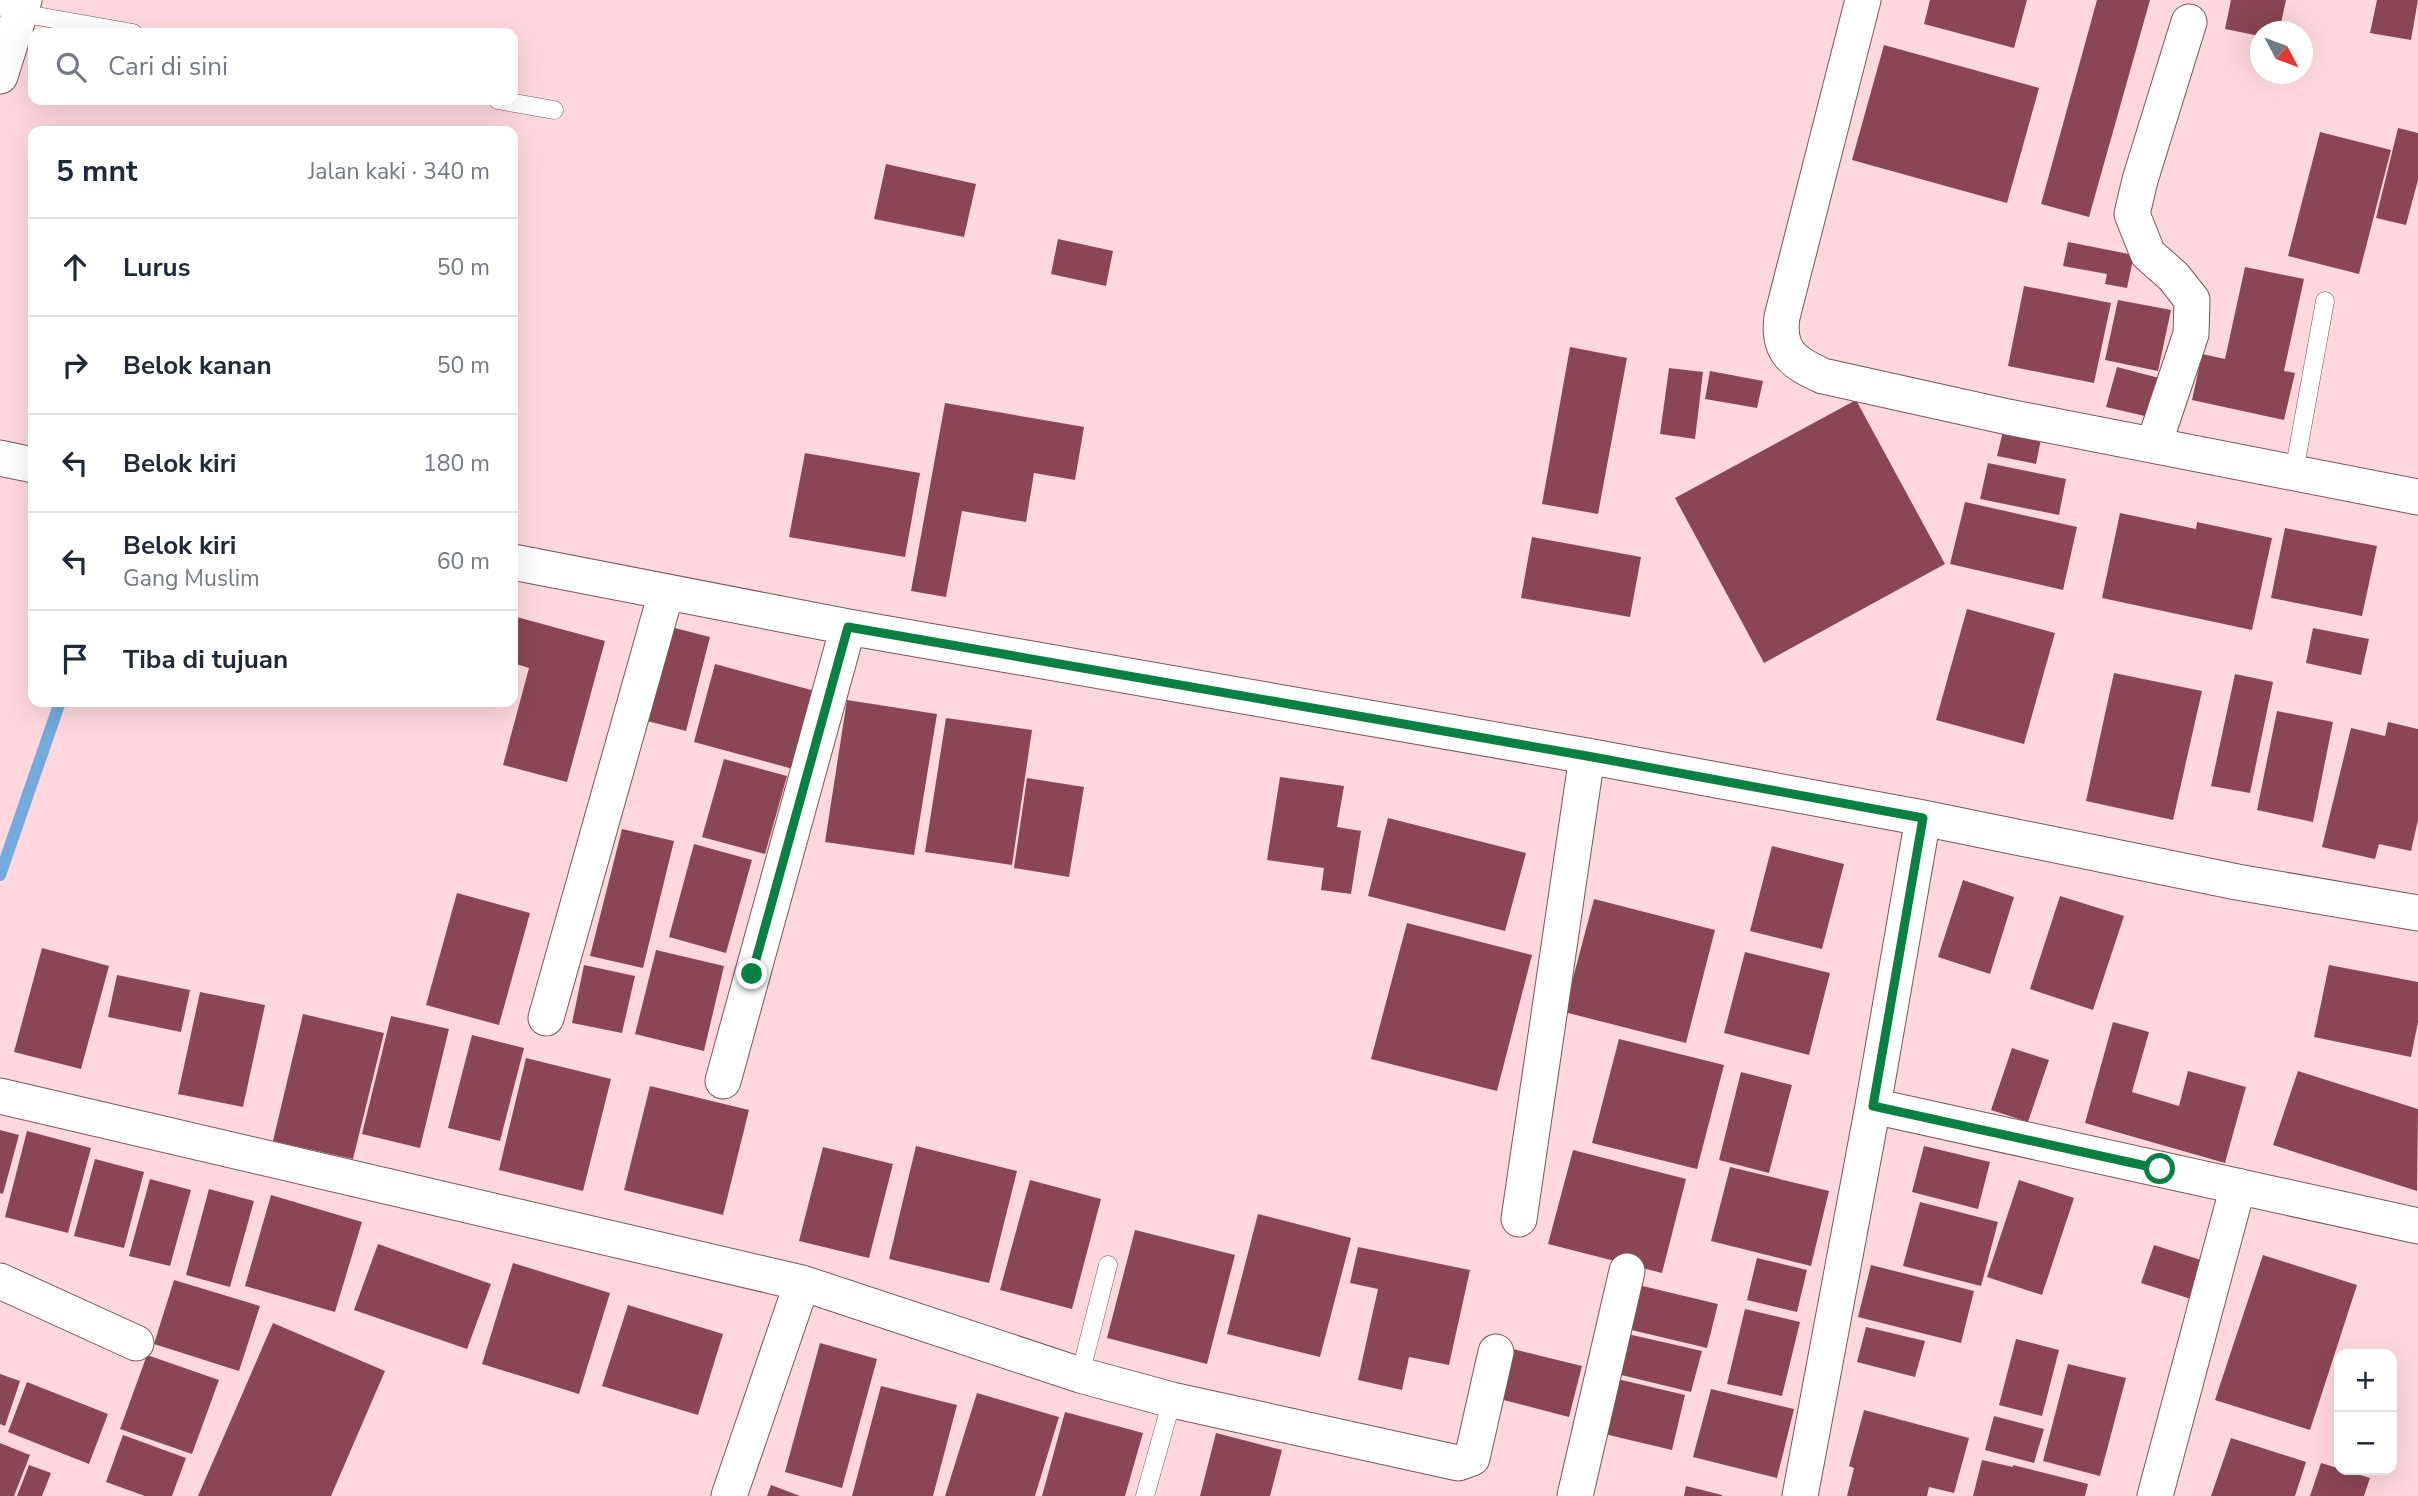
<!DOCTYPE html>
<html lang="id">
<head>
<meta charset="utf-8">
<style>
	body { margin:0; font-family:"Nunito Sans",sans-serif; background:#f6f6f7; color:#1f2937 }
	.controls { position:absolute; right:21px; bottom:21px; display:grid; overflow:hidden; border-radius:14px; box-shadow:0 7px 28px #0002 }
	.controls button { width:63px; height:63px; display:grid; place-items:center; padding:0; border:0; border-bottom:2px solid #e0e1e3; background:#fff; color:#1f2937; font:35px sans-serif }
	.compass { position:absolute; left:2250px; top:21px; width:63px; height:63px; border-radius:50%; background:#fff; box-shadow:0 7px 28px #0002; rotate:131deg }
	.stop { position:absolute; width:21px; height:21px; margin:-16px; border:5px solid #0b8043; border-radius:50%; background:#fff }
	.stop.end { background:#0b8043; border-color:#fff; box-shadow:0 2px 7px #0008 }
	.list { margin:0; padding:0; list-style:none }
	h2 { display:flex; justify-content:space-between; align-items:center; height:91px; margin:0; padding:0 28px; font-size:30px }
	h2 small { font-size:23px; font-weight:400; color:#747a83 }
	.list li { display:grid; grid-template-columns:46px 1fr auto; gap:21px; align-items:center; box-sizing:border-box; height:98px; padding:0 28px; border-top:2px solid #e0e1e3 }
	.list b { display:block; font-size:26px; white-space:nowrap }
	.list p { margin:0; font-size:23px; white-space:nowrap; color:#747a83 }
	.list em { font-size:23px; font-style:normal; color:#747a83 }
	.icon { flex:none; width:38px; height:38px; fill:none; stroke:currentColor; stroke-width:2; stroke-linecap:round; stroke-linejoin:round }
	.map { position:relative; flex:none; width:2418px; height:1496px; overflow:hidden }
	.search { position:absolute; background:#fff; box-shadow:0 7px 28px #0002; left:28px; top:28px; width:490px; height:77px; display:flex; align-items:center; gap:18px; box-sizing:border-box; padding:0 24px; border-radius:14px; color:#747a83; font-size:26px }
	.panel { position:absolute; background:#fff; box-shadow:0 7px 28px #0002; left:28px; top:126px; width:490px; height:581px; border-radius:14px }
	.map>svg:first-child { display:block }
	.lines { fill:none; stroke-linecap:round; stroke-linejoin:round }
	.stream { stroke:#74aadd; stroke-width:12 }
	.building { fill:#8b4655 }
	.service-casing { stroke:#7c545b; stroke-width:19 }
	.minor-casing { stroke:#7c545b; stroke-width:37 }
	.service { stroke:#fff; stroke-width:18 }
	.minor { stroke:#fff; stroke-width:35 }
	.route { stroke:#0b8043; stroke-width:9 }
</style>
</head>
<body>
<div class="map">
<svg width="2418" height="1496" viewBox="0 0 2418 1496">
	<rect width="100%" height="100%" fill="#fed8de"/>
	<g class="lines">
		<path class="stream" d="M0,875L60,702"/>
	</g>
	<path class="building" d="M1930,0H2027L2014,48L1924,24Z
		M2097,0H2150L2089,217L2041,204Z
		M2231,0H2286L2279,32H2260V36L2225,29Z
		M2377,0H2418L2411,40L2370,33Z
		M1884,45L2039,88L2007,203L1852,160Z
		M2398,128L2418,133V180L2406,225L2376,218Z
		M2320,132L2391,150L2359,274L2288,256Z
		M886,164L976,184L964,237L874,219Z
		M1058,239L1113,251L1106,286L1051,274Z
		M2068,242L2134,255L2127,288L2105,284L2107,274L2063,266Z
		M2245,267L2304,279L2284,371L2295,373L2284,420L2192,400L2202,354L2225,359Z
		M2024,286L2111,303L2094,383L2008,366Z
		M2118,300L2171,310L2158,371L2105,360Z
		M1570,347L1627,358L1598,514L1542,504Z
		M2117,367L2159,378L2149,417L2106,407Z
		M1669,368L1703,372L1695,439L1660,434Z
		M1710,371L1763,381L1757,408L1705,399Z
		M1856,400L1945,564L1764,663L1675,498Z
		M945,403L1084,427L1075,480L1034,473L1026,522L962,511L946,597L911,591Z
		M2003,431L2041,439L2036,464L1997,456Z
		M805,453L920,473L905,557L789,537Z
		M1988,463L2066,479L2059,515L1980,499Z
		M1965,502L2077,527L2063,590L1950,564Z
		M2120,513L2196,529L2197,522L2272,538L2252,630L2102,598Z
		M2285,528L2377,546L2362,616L2271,598Z
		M1532,537L1641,557L1630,617L1521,598Z
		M1967,609L2055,633L2024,744L1936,720Z
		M513,616L605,641L567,782L503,765L529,668L513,663Z
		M671,627L710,637L686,731L647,721Z
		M2313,628L2369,639L2361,675L2306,663Z
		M715,664L815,691L793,769L694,742Z
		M2114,673L2202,691L2173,820L2086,801Z
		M2235,674L2273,682L2250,793L2211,786Z
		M847,700L937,714L914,855L825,842Z
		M2277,711L2333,722L2313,822L2257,810Z
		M946,718L1032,730L1012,865L925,852Z
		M2388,722L2418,729V820L2411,851L2379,844L2375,859L2322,847L2351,728L2385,736Z
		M724,759L787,776L765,854L702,837Z
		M1280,777L1344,786L1337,827L1361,831L1351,894L1321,890L1324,868L1267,860Z
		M1027,778L1084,787L1069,877L1014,868Z
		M1388,818L1526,853L1505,931L1368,896Z
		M622,829L674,841L643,968L590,956Z
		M694,844L752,860L726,953L669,937Z
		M1772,846L1844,864L1822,949L1750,931Z
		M1963,880L2014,897L1990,974L1938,957Z
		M457,893L530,913L499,1025L426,1005Z
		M2060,896L2124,916L2093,1010L2030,989Z
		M1594,899L1715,930L1686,1043L1564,1012Z
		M1407,923L1532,955L1497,1091L1371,1059Z
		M42,948L109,966L81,1069L14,1052Z
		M656,950L724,966L704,1051L635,1034Z
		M1745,952L1830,973L1809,1055L1724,1033Z
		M584,965L635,976L622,1033L572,1023Z
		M2329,965L2418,982V1022L2411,1057L2314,1037Z
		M117,975L190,990L181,1032L108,1017Z
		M200,992L265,1005L243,1107L178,1094Z
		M303,1014L384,1033L353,1159L273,1141Z
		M391,1016L449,1029L420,1148L362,1134Z
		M2113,1022L2149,1032L2132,1092L2179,1106L2188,1071L2246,1087L2225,1163L2085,1123Z
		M472,1035L524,1048L500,1141L448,1128Z
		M1619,1039L1724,1065L1697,1169L1592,1143Z
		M2012,1048L2049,1060L2028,1122L1991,1110Z
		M526,1058L611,1079L583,1191L499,1170Z
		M2298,1071L2418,1109L2417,1191L2273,1145Z
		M1741,1072L1792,1085L1769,1173L1719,1160Z
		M650,1086L749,1110L723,1215L624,1190Z
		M0,1130L19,1135L3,1194L0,1193Z
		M27,1131L91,1148L68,1233L5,1217Z
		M916,1146L1017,1171L989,1283L889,1259Z
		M1924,1146L1990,1162L1978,1209L1912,1192Z
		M823,1147L893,1164L869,1258L799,1241Z
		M1573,1150L1686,1179L1662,1273L1548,1244Z
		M95,1159L144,1172L124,1248L74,1236Z
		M1730,1167L1829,1191L1811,1266L1711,1241Z
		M150,1179L191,1190L170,1266L129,1256Z
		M1030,1180L1101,1199L1072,1309L1000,1290Z
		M2019,1180L2074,1198L2042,1295L1987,1277Z
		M209,1189L254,1201L230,1287L186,1275Z
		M271,1195L362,1222L335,1312L245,1286Z
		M1920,1202L1998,1222L1981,1286L1903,1266Z
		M1258,1214L1351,1238L1320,1357L1227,1334Z
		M1135,1230L1235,1255L1207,1364L1107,1338Z
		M378,1244L491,1284L467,1349L354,1310Z
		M2154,1245L2204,1261L2191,1299L2141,1283Z
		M1358,1247L1470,1270L1449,1365L1409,1357L1402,1390L1358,1380L1378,1289L1350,1283Z
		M2263,1255L2357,1285L2310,1430L2215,1400Z
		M1757,1258L1807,1270L1797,1312L1747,1300Z
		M513,1263L610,1293L579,1394L482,1364Z
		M1871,1265L1974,1291L1961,1343L1858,1317Z
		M174,1280L260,1306L239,1371L154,1344Z
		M1630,1283L1718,1304L1707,1348L1619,1327Z
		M628,1305L723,1334L698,1415L602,1386Z
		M1745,1309L1800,1322L1782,1396L1727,1384Z
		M273,1323L385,1371L331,1496H198Z
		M1866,1327L1925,1341L1915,1377L1857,1362Z
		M1619,1332L1702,1351L1691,1392L1609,1372Z
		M2016,1339L2059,1350L2042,1416L1999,1405Z
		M820,1343L877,1359L842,1488L785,1472Z
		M1500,1346L1582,1366L1569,1417L1488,1396Z
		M147,1355L219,1380L192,1454L120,1429Z
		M2068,1364L2126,1378L2100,1476L2043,1461Z
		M0,1374L20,1381L5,1426L0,1424Z
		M1609,1377L1685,1395L1672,1450L1596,1432Z
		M27,1382L108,1414L89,1464L8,1432Z
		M881,1386L957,1405L933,1496H852Z
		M1711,1389L1794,1409L1777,1478L1693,1457Z
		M977,1393L1059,1417L1035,1496H945Z
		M1864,1410L1969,1438L1954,1493L1929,1487L1927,1496H1847L1854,1468L1849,1466Z
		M1065,1412L1143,1433L1125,1496H1042Z
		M1994,1416L2044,1429L2034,1463L1985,1450Z
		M1216,1433L1282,1450L1270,1496H1200Z
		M123,1435L186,1458L172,1496H145L106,1482Z
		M2231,1438L2306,1462L2295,1496H2211Z
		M0,1443L30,1455L14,1496H0Z
		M1982,1460L2013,1467V1465L2088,1484L2085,1496H1973Z
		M2321,1463L2370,1478L2364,1496H2310Z
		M29,1465L51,1473L42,1496H17Z
		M771,1485L800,1496H767Z
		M1686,1486L1722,1495V1496H1684Z"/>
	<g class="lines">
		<g class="service-casing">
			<path id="service" d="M0,6L20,13L133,33
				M498,100L554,110
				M2294,472L2325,301
				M1080,1375L1108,1265
				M1145,1496L1172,1400"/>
		</g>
		<g class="minor-casing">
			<path id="minor" d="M1863,0L1782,317C1777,352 1794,363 1823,376L2008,417L2418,497
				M0,76L24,0
				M2154,444L2191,334L2192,300L2174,277L2148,254L2132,214L2140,180L2189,22
				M0,458L33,465
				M513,562L848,627L1587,756L1923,818L2237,882L2418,913
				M546,1018L666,593
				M723,1081L848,627
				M0,1096L802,1283L1080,1375L1172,1400L1458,1463L1472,1458L1496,1352
				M1873,1106L2418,1226
				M1519,1219L1587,756
				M0,1281L136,1343
				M729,1496L802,1283
				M1575,1496L1627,1271
				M1800,1496L1873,1106L1923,818
				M2155,1496L2238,1186"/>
		</g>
		<use href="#service" class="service"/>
		<use href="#minor" class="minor"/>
	</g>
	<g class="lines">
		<path class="route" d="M752,974L848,627L1587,756L1923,818L1873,1106L2160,1169"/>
	</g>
</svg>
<div class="controls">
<button>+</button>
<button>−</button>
</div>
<svg class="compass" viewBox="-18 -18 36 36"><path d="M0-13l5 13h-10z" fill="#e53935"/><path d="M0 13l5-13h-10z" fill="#747a83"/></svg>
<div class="stop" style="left:2160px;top:1169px"></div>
<div class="stop end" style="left:752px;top:974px"></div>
<div class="search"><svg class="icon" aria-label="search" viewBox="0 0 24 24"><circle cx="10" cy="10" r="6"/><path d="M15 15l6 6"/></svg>Cari di sini</div>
<section class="panel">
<h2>5 mnt<small>Jalan kaki · 340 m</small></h2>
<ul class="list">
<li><svg class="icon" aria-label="ahead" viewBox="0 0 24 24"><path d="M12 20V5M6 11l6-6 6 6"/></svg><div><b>Lurus</b></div><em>50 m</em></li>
<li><svg class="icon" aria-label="right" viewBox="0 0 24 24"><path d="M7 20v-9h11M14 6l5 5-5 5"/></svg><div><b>Belok kanan</b></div><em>50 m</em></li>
<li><svg class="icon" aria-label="left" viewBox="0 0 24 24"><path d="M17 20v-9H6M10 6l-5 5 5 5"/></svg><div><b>Belok kiri</b></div><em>180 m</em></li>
<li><svg class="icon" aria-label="left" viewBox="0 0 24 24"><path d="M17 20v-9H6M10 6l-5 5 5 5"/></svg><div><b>Belok kiri</b><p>Gang Muslim</p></div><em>60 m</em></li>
<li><svg class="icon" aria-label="arrive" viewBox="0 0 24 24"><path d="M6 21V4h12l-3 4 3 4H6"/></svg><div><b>Tiba di tujuan</b></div></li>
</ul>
</section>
</div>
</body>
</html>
